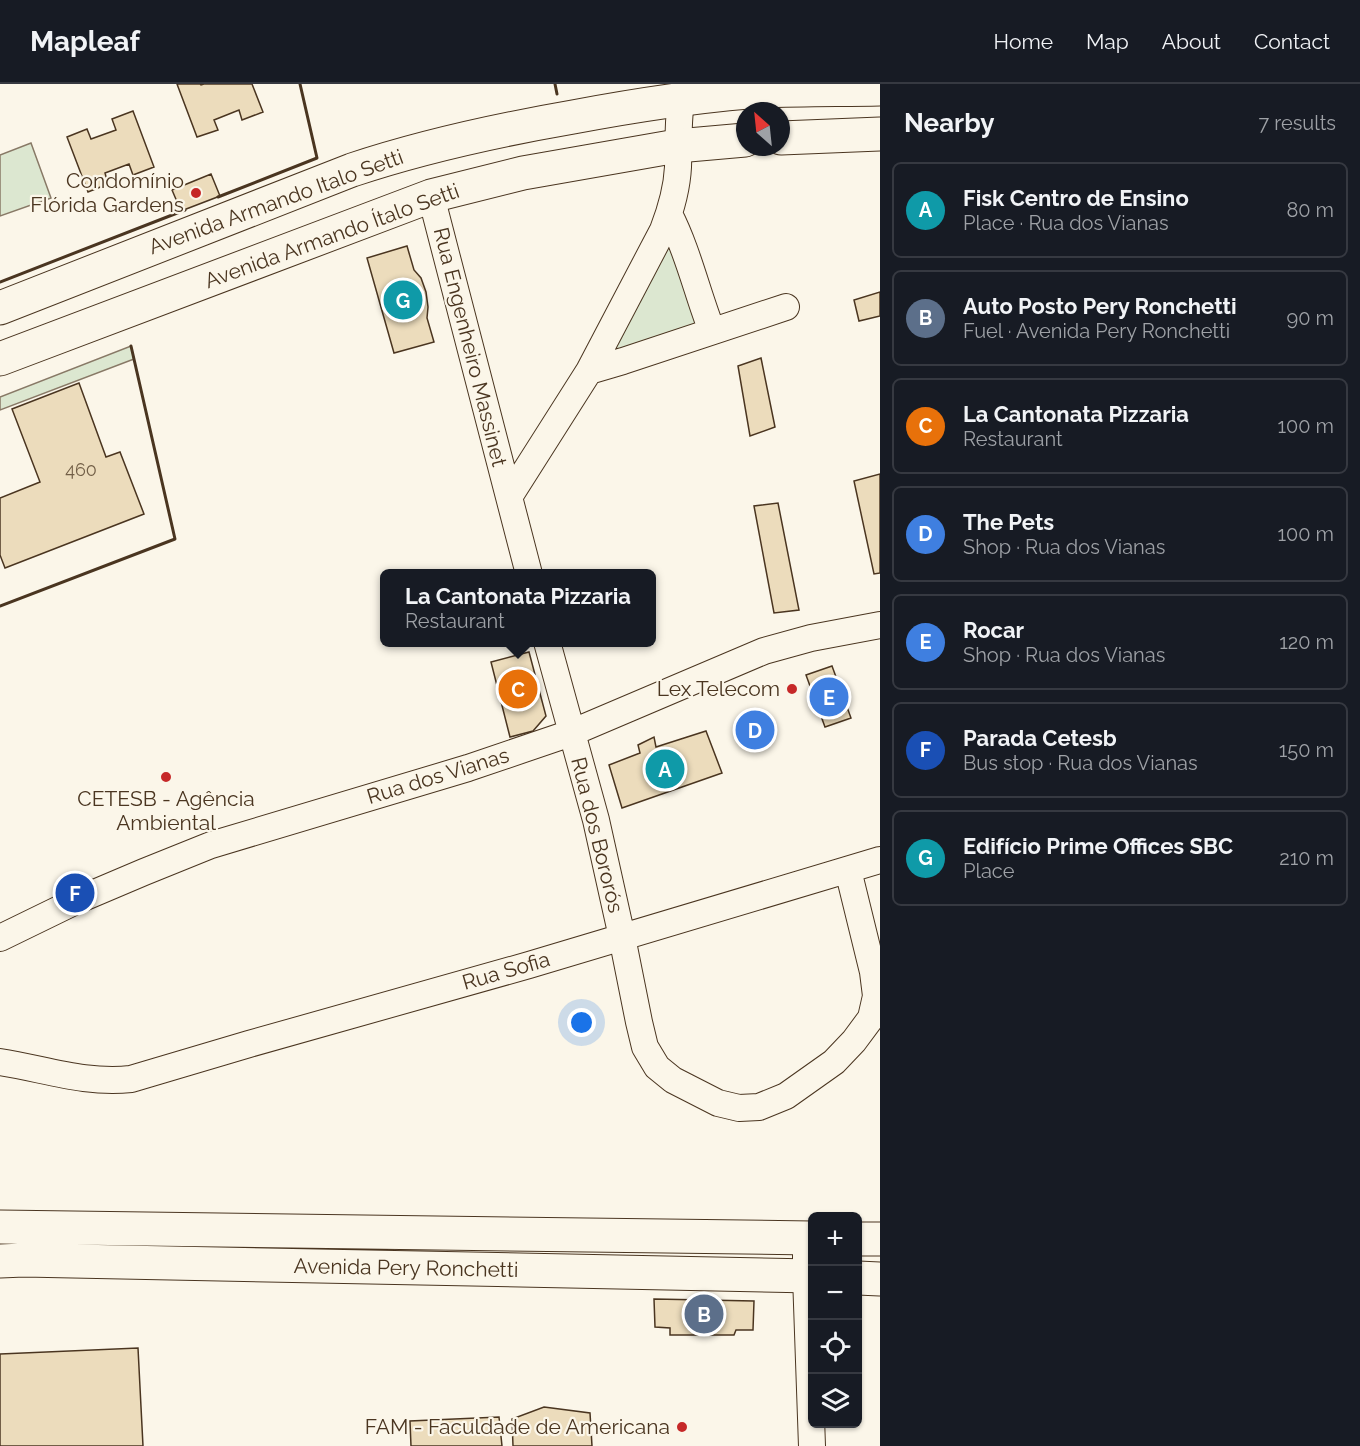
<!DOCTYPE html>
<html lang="en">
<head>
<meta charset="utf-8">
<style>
	body { margin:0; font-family:Raleway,sans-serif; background:#242831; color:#f1f3f6 }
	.controls { position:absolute; right:18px; bottom:18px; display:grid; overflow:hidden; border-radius:9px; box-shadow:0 2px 4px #0004 }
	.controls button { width:54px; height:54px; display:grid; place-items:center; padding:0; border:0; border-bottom:2px solid #363941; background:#171b24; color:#f1f3f6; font:30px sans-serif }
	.compass { position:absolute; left:736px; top:18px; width:54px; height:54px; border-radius:50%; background:#171b24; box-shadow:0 2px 4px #0004; rotate:333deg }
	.you { position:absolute; left:582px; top:939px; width:21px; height:21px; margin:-15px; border:4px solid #fff; border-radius:50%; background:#1a73e8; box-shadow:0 0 0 9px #1a73e833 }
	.badge { display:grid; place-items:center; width:39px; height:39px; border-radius:50%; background:#c62828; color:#fff; font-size:20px; font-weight:700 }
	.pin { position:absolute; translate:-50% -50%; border:3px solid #fff; box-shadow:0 2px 6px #0006 }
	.popup { position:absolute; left:380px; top:485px; width:276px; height:78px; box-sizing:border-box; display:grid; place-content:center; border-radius:9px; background:#171b24; filter:drop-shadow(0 2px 4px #0005); font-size:20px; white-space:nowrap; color:#9ea1a6 }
	.popup b { font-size:22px; color:#f1f3f6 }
	.popup::after { content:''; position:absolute; left:50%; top:100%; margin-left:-12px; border:12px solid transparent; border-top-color:#171b24 }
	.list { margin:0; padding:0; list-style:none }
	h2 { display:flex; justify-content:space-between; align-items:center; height:78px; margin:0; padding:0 24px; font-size:26px }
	h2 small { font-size:20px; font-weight:400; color:#9ea1a6 }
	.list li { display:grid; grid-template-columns:39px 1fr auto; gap:18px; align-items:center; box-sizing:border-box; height:96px; margin:0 12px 12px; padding:0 12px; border:2px solid #363941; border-radius:9px }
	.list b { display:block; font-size:22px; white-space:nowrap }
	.list p { margin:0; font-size:20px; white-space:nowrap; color:#9ea1a6 }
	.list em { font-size:20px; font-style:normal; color:#9ea1a6 }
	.icon { flex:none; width:33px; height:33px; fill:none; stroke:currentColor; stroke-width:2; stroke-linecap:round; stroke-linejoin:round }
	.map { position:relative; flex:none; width:880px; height:1362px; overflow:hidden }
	header { display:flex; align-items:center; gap:36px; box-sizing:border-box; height:84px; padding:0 30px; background:#171b24; border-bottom:2px solid #363941 }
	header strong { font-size:28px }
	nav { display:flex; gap:33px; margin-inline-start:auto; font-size:21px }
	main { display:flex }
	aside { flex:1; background:#171b24 }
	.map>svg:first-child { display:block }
	.green { fill:#dce7d0; stroke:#887966; stroke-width:1.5 }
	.building { fill:#ecdcbc; stroke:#4a3520; stroke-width:1.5 }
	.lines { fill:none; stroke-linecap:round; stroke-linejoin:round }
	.minor-casing { stroke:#4a3520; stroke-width:28 }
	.major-casing { stroke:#4a3520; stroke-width:35 }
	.minor { stroke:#fbf6e9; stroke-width:26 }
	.major { stroke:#fbf6e9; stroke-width:33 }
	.wall { stroke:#4a3520; stroke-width:3 }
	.poi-dot { fill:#c62828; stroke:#fbf6e9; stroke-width:2 }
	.labels { text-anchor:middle; stroke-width:4.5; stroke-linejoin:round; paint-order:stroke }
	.number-label { font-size:18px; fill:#725f47 }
	.poi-label { font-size:21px; fill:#4a3520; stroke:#fbf6e9; text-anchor:end }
	.street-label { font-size:21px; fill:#4a3520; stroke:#fbf6e9 }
</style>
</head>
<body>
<header>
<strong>Mapleaf</strong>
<nav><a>Home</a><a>Map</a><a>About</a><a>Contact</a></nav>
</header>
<main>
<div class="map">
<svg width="880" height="1362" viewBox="0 0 880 1362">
	<rect width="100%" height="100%" fill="#fbf6e9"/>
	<path class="green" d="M31,59L51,114L0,132V71Z
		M665,148L708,247L597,275Z
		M131,262L134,275L0,326V313Z"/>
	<path class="building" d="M177,0H200L201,1L204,0H252L263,28L242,36L239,26L214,36L218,46L197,53Z
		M133,27L154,83L133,91L129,80L105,89L108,100L88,108L67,53L87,45L91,55L116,46L112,35Z
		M211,90L220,112L181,127L172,106Z
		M407,162L414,186L421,194L426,208L428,223L427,234L434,258L394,269L367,174Z
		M880,208V232L859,237L854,216Z
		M761,274L775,343L750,352L738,282Z
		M79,299L106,373L120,368L144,430L5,484L0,471V414L40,398L12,325Z
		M880,390V489L874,490L854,397Z
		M778,419L799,526L774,529L754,422Z
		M529,568L546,632L533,647L510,653L491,578Z
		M832,582L851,634L825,643L806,591Z
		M706,647L722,689L622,724L609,681L640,669L638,661L654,653L656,663Z
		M654,1215L754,1217L753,1246H736L734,1251H670V1244L655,1243Z
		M138,1264L143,1362H0V1270Z
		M544,1323L590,1329L592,1362H513L512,1335Z
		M499,1333L502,1362H411L410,1337Z"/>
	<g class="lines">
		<g class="minor-casing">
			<path id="minor" d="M431,112L509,413
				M669,130C688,167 697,209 712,247
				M589,287L623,277L786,223
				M529,490L509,413L589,287L663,146C670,128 677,103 678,83C679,55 677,27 685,0
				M547,558L596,736L622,853L639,938L645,963L657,983L673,996L718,1019L739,1024L759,1023L786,1012L834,978L854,957L871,934L876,912L873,888L848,786
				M0,854L78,816L144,788L211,761L468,684L571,649L764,567L811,554L880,541
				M0,978C45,985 85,1000 131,995L249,960L529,881L880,776
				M806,1154V1192L812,1362"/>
		</g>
		<g class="major-casing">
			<path id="major" d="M781,54L880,50
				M0,224L352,86C424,62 498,46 573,33C631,22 689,13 748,8C792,5 836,6 880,5
				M0,275L431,112L523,89L677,62L745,56
				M0,1143L812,1154
				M858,1155H880
				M0,1177L24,1176L812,1192
				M858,1194L880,1195"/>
		</g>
		<use href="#minor" class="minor"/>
		<use href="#major" class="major"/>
		<path class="wall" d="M555,0L557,10
			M218,113L317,74L300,0
			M0,198L185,126
			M0,522L175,455L131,262"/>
	</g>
	<g class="poi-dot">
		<circle cx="196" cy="109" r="6"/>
		<circle cx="792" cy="605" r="6"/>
		<circle cx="166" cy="693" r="6"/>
		<circle cx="682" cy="1343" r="6"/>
	</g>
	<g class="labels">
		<g class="number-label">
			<text x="81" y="392">460</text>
		</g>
		<g class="poi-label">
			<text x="184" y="104">Condomínio<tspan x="184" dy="24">Flórida Gardens</tspan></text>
			<text x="780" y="612">Lex Telecom</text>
			<text x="166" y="722" text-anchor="middle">CETESB - Agência<tspan x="166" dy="24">Ambiental</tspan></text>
			<text x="670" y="1350">FAM - Faculdade de Americana</text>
		</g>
		<g class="street-label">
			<text transform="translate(276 118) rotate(-20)" y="7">Avenida Armando Italo Setti</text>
			<text transform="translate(332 152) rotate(-20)" y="7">Avenida Armando Ítalo Setti</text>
			<text transform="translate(470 263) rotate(76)" y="7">Rua Engenheiro Massinet</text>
			<text transform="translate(438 692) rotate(-17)" y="7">Rua dos Vianas</text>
			<text transform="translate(597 751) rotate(76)" y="7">Rua dos Bororós</text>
			<text transform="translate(506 887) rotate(-16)" y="7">Rua Sofia</text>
			<text transform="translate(406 1184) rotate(1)" y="7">Avenida Pery Ronchetti</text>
		</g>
	</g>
</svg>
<div class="controls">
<button>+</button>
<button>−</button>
<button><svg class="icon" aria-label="locate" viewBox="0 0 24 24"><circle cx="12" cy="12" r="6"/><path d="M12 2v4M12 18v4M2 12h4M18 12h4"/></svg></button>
<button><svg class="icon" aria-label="layers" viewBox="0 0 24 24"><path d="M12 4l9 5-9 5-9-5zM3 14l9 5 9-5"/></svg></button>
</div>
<svg class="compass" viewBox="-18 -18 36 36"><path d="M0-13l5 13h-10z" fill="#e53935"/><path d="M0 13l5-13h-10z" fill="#9ea1a6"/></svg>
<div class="you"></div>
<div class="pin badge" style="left:665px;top:685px;background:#0f9aa8">A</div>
<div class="pin badge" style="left:704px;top:1230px;background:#5c6f8a">B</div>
<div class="pin badge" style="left:518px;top:605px;background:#e8710a">C</div>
<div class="popup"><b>La Cantonata Pizzaria</b>Restaurant</div>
<div class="pin badge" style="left:755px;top:646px;background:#3f7fe0">D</div>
<div class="pin badge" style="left:829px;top:613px;background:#3f7fe0">E</div>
<div class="pin badge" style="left:75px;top:809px;background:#1a4fb4">F</div>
<div class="pin badge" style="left:403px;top:216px;background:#0f9aa8">G</div>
</div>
<aside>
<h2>Nearby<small>7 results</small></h2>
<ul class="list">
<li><span class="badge" style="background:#0f9aa8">A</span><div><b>Fisk Centro de Ensino</b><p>Place · Rua dos Vianas</p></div><em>80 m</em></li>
<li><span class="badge" style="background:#5c6f8a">B</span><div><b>Auto Posto Pery Ronchetti</b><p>Fuel · Avenida Pery Ronchetti</p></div><em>90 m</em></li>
<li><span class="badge" style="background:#e8710a">C</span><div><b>La Cantonata Pizzaria</b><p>Restaurant</p></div><em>100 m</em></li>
<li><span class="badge" style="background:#3f7fe0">D</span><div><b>The Pets</b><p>Shop · Rua dos Vianas</p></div><em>100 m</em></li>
<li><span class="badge" style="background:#3f7fe0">E</span><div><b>Rocar</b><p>Shop · Rua dos Vianas</p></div><em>120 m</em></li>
<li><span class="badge" style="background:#1a4fb4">F</span><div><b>Parada Cetesb</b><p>Bus stop · Rua dos Vianas</p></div><em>150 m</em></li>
<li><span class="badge" style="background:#0f9aa8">G</span><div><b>Edifício Prime Offices SBC</b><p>Place</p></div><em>210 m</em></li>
</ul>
</aside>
</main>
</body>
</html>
